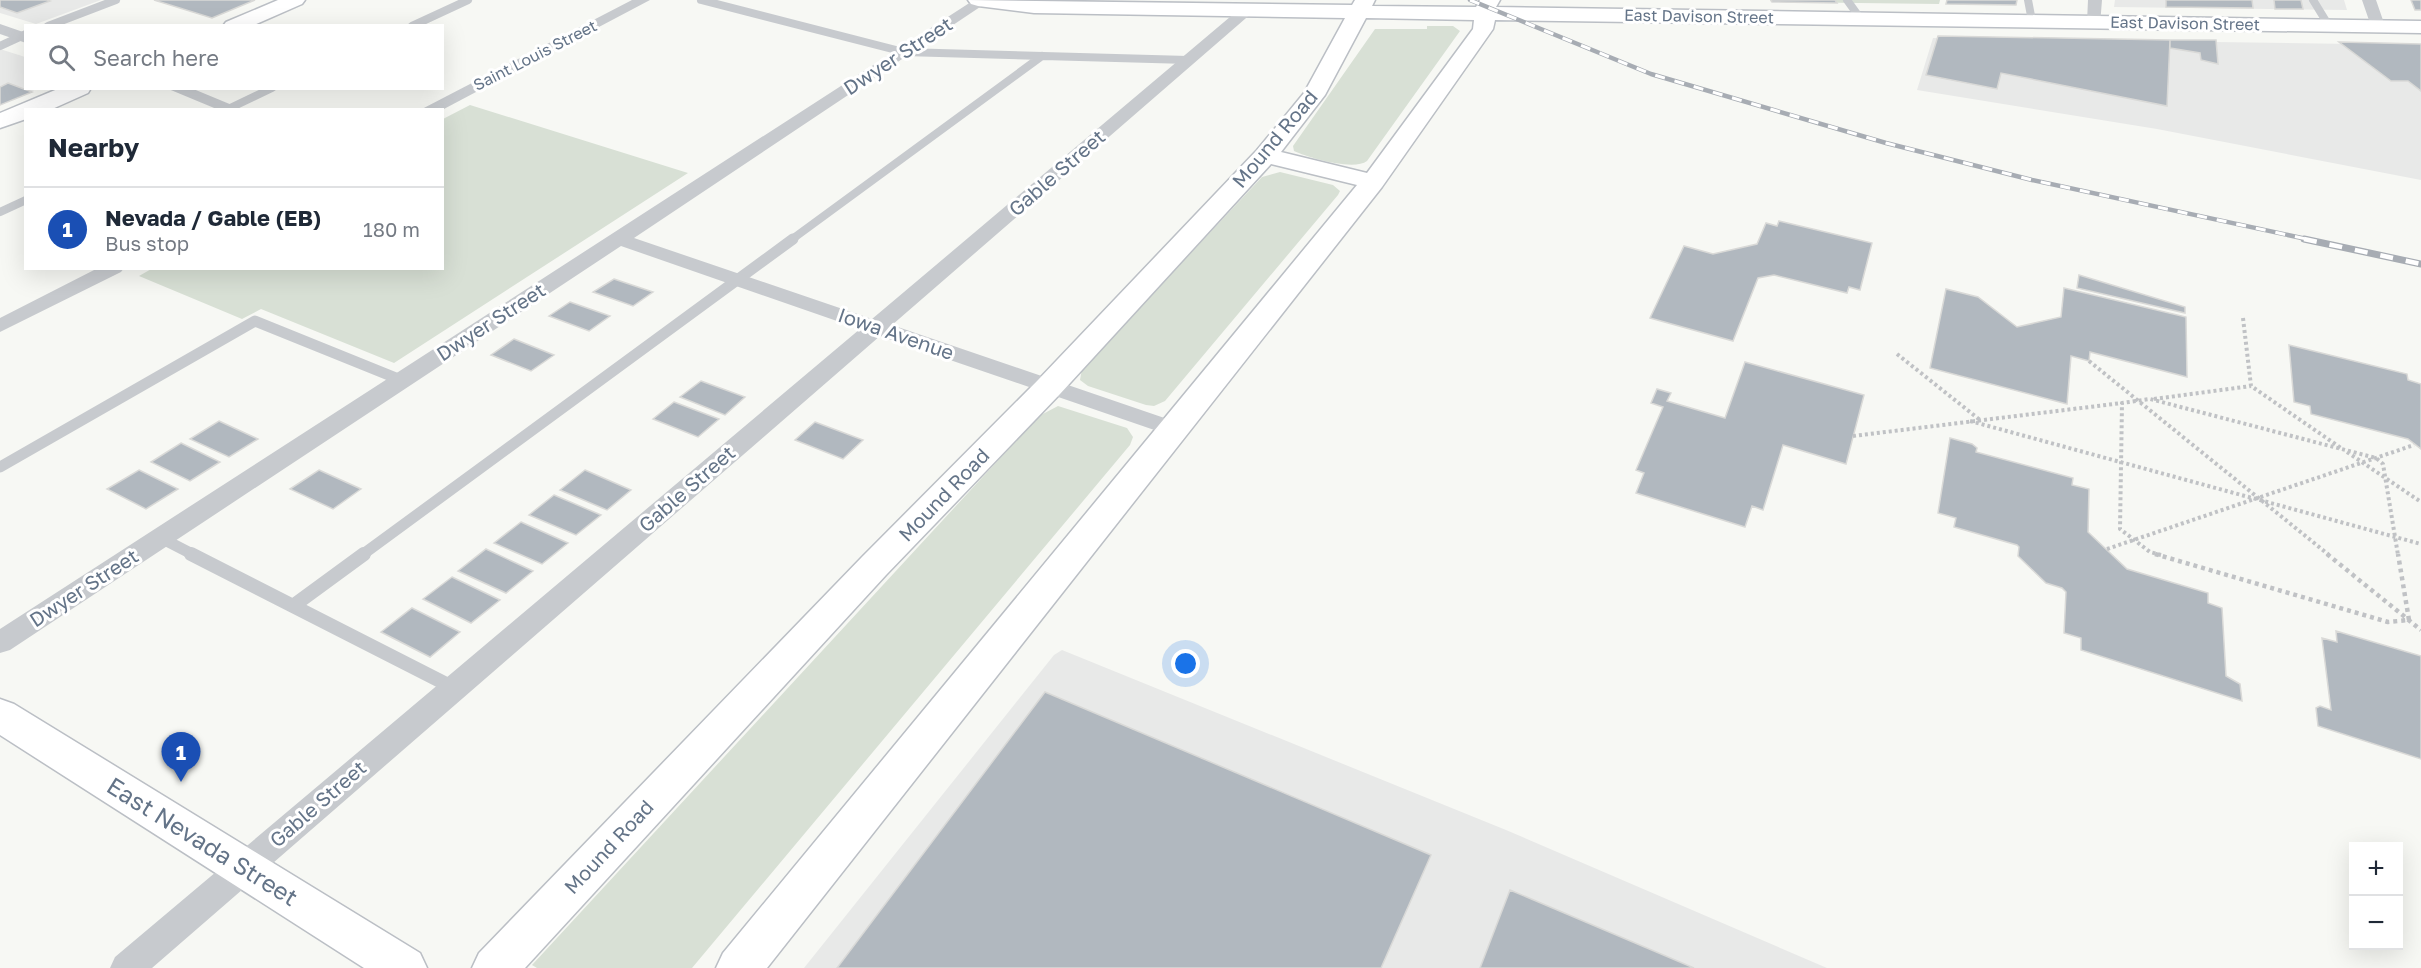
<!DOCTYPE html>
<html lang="en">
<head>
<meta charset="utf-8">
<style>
	body { margin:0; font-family:"Golos Text",sans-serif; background:#f2f2f3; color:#1f2937 }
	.controls { position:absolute; right:18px; bottom:18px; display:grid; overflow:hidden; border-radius:0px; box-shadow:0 6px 24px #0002 }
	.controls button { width:54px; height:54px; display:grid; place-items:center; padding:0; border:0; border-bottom:2px solid #e0e1e3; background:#fff; color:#1f2937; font:30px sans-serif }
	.you { position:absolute; left:1186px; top:664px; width:21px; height:21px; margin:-15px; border:4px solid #fff; border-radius:50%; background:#1a73e8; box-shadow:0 0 0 9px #1a73e833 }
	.badge { display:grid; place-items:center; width:39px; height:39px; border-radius:50%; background:#2563eb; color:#fff; font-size:20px; font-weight:700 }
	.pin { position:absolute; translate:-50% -50px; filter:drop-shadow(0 2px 3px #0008) }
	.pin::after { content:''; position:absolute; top:32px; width:21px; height:18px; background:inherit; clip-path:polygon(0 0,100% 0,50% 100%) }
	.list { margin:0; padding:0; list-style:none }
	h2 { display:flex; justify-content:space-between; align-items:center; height:78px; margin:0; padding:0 24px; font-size:26px }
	h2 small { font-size:20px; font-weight:400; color:#747a83 }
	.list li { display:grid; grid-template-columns:39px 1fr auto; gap:18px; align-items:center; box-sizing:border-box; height:84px; padding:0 24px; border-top:2px solid #e0e1e3 }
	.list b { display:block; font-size:22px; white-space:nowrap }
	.list p { margin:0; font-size:20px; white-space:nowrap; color:#747a83 }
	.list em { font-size:20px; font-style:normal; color:#747a83 }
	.icon { flex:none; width:33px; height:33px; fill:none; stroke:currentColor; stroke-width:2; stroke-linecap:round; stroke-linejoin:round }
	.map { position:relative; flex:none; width:2421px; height:968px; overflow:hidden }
	.search { position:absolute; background:#fff; box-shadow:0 6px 24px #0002; left:24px; top:24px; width:420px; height:66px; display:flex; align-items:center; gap:15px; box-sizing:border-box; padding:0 21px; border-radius:0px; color:#747a83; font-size:22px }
	.panel { position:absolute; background:#fff; box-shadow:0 6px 24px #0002; left:24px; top:108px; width:420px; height:162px; border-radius:0px }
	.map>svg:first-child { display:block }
	.built { fill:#e8e9e8 }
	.green { fill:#d8e0d5 }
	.building { fill:#b1b8bf; stroke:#d9d9d7; stroke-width:1.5 }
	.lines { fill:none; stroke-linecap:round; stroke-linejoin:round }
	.secondary-casing { stroke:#bbbfc5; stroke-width:3 }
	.path-far1 { stroke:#c0c2c5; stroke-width:4; stroke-dasharray:3 3; stroke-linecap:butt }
	.path { stroke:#c0c2c5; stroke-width:4.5; stroke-dasharray:4 4; stroke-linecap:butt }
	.lane-far2 { stroke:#c7cace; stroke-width:8 }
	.lane-far1 { stroke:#c7cace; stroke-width:11 }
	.lane { stroke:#c7cace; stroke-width:14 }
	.street { fill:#c7cace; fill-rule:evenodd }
	.secondary { fill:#fff; fill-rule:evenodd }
	.rail-far1-casing { stroke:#a7acb3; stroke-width:4.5 }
	.rail-casing { stroke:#a7acb3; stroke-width:7 }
	.rail-far1 { stroke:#fff; stroke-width:3; stroke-dasharray:10; stroke-linecap:butt }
	.rail { stroke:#fff; stroke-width:4.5; stroke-dasharray:13; stroke-linecap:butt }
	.labels { text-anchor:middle; stroke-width:6; stroke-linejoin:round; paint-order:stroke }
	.far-street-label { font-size:16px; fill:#647488; stroke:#fff }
	.street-label { font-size:20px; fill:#647488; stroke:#fff }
	.near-street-label { font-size:24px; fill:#647488; stroke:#fff }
</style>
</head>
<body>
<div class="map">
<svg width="2421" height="968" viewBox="0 0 2421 968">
	<rect width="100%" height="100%" fill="#f7f8f4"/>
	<path class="built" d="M0,0H101L36,24L0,13Z
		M2115,0H2344L2347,10L2114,7Z
		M1933,38L2421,45V180L2157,129L1917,90Z
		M0,49L25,57L26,88L37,89L0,104Z
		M1062,650L1506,830L1827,968H804L1054,655Z"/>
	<path class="green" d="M1770,0H1940L1939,4L1771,2Z
		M1427,26H1453L1460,31L1367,161C1354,171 1309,158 1294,151L1293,146L1375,29H1427Z
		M470,105L688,173L394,363L261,309L242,319L139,276L153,268H442L443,119Z
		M1280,172L1333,185L1340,191L1338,195L1165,401L1154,406L1146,405L1088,386L1080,380L1082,369L1262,177Z
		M1058,406L1127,428L1133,437L1130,445L692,968H537L532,965L1039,416Z"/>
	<path class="building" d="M0,0H47L50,1L17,13L0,7Z
		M154,0H255L212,18Z
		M1771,0H1835L1837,3L1772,2Z
		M1947,0H2017L2016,5L1946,4Z
		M2166,0H2252L2253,8L2166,7Z
		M2274,0H2301L2303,9H2275Z
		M2411,0H2421V10H2415Z
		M1938,36L2170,40L2167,106L2001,73L1997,89L1926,75Z
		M2170,40H2216L2218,64L2201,60L2200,53L2170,48Z
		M2339,42L2421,44V91L2408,81H2391Z
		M8,83L32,92L0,105V87Z
		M1779,221L1872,243L1860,290L1849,287L1847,293L1774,275L1758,278L1733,341L1650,318L1684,246L1713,254L1757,244L1766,223L1777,226Z
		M2079,275L2185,307V313L2077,288Z
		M614,279L653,292L633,306L593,292Z
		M2064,288L2186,317L2187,377L2090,352L2089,361L2071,356L2067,404L1930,368L1946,289L1978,297L2017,327L2061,317Z
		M570,302L610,316L589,331L549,316Z
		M514,339L554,355L531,371L491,355Z
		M2289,345L2407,374L2408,380L2421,384V449L2408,439L2311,414L2310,406L2294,402Z
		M1745,362L1864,395L1846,464L1783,445L1763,510L1752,506L1745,527L1636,493L1644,473L1636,470L1663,407L1651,403L1657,389L1671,393L1667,401L1725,418Z
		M701,381L745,397L725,415L680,397Z
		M674,402L719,419L698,437L653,419Z
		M219,421L258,439L229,457L190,439Z
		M815,422L863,440L843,459L795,440Z
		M1950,438L1972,444L1977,448L1976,452L2073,478L2072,485L2089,489L2088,532L2127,569L2208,593V603L2222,608L2226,676L2240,684L2242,701L2081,650V638L2064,633L2066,592L2062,588L2046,583L2018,556L2019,547L2017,545L1954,527L1956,518L1938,513Z
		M181,443L220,462L190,481L151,462Z
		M139,470L178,489L146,509L107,489Z
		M319,470L361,489L333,509L290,489Z
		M585,470L631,490L607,510L560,490Z
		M554,495L601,515L576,535L529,515Z
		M521,522L568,543L542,564L494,543Z
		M486,549L533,571L506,593L458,571Z
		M452,577L500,600L471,623L423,599Z
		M412,608L460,632L430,657L381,632Z
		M2336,631L2421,656V759L2318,726L2316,708L2320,706L2331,710L2322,638L2337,642Z
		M1045,692L1431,855L1381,968H837Z
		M1510,890L1694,968H1480Z"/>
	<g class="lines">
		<g class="secondary-casing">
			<path id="secondary" d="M278,0H305L302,4L252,26H223L226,22Z
				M968,0L1352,5L1355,0H1375L1372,6L1476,7L1480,0H1500L1496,7L2421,21V33L1495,20L1493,29L1382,187L767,968H716L723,953L1357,185L1271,164L1060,394L886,575L525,968H472L479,953L862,557L1038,380L1257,150L1304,93L1345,18L1034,13L978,6L971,4ZM1366,18L1474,20L1473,29L1367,173L1281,152L1325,95Z
				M60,88H91L88,93L50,110H26V119L0,128V113Z
				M0,699L14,704L420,953L427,968H364L0,735Z"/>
		</g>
		<path class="path-far1" d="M2243,318L2251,386L2341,448
			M1897,354L1980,420
			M2089,361L2329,555
			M2154,399L2251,386
			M1970,421L2421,544
			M1853,436L2122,403
			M2347,452L2421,502
			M2107,549L2414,445
			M2161,555L2150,552L2120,529L2122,403L2150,399L2376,458L2383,464L2398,555"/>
		<path class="path" d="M2155,554L2388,622L2409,620L2398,554
			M2327,554L2421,630"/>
		<path class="lane-far2" d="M701,0L904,52L1188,60
			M1847,0L1860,18
			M2028,0L2032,21
			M2313,0L2329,26
			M48,26L116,0
			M412,26L468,0
			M0,46L26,34
			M226,110L272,88
			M0,212L26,200
			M791,240L1042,56"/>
		<path class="lane-far1" d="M0,467L255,321L401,380
			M161,538L194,555
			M362,555L793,239"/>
		<path class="lane" d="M191,554L454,688
			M293,606L364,554"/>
		<path class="street" d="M632,0H650L442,110H420Z
			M974,0L989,1L634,238L872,319L1243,6H1253L1255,9L1253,12L892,325L1182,424L1185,429L1182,434L1174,436L1166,434L880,336L152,968H110L115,957L860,329L621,246L10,650L0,653V629Z
			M2088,0H2102L2100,25L2095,27L2087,22Z
			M2362,0H2376L2385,26L2382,29H2372Z
			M0,24L26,33V43L0,34Z
			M166,88H191L244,110H219Z
			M98,268H124L121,272L0,332V318Z"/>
		<use href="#secondary" class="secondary"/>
		<g class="rail-far1-casing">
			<path id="rail-far1" d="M1470,0L1651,74L1886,143L2032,180L2311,240"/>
		</g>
		<g class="rail-casing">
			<path id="rail" d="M2304,239L2421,264"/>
		</g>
		<use href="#rail-far1" class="rail-far1"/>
		<use href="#rail" class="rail"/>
	</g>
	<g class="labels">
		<g class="far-street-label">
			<text transform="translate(1699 16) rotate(1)" y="6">East Davison Street</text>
			<text transform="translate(2185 23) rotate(1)" y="6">East Davison Street</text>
			<text transform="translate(535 55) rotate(-27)" y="6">Saint Louis Street</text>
		</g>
		<g class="street-label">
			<text transform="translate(898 56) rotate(-33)" y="7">Dwyer Street</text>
			<text transform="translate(1275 139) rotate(-50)" y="7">Mound Road</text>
			<text transform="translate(1057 173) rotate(-41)" y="7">Gable Street</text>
			<text transform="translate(491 322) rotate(-33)" y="7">Dwyer Street</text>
			<text transform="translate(896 334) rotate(19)" y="7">Iowa Avenue</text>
			<text transform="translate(687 489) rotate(-41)" y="7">Gable Street</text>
			<text transform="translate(944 495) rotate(-46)" y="7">Mound Road</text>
			<text transform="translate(84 588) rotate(-33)" y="7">Dwyer Street</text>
			<text transform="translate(318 804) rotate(-41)" y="7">Gable Street</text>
			<text transform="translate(609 847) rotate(-47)" y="7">Mound Road</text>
		</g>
		<g class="near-street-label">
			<text transform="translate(202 842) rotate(32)" y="8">East Nevada Street</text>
		</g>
	</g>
</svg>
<div class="controls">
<button>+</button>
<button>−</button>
</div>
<div class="you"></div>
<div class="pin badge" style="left:181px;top:782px;background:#1a4fb4">1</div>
<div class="search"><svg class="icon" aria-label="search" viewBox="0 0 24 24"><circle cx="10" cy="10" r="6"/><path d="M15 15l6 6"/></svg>Search here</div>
<section class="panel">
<h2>Nearby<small></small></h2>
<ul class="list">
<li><span class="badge" style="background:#1a4fb4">1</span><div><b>Nevada / Gable (EB)</b><p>Bus stop</p></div><em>180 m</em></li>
</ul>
</section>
</div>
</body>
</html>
